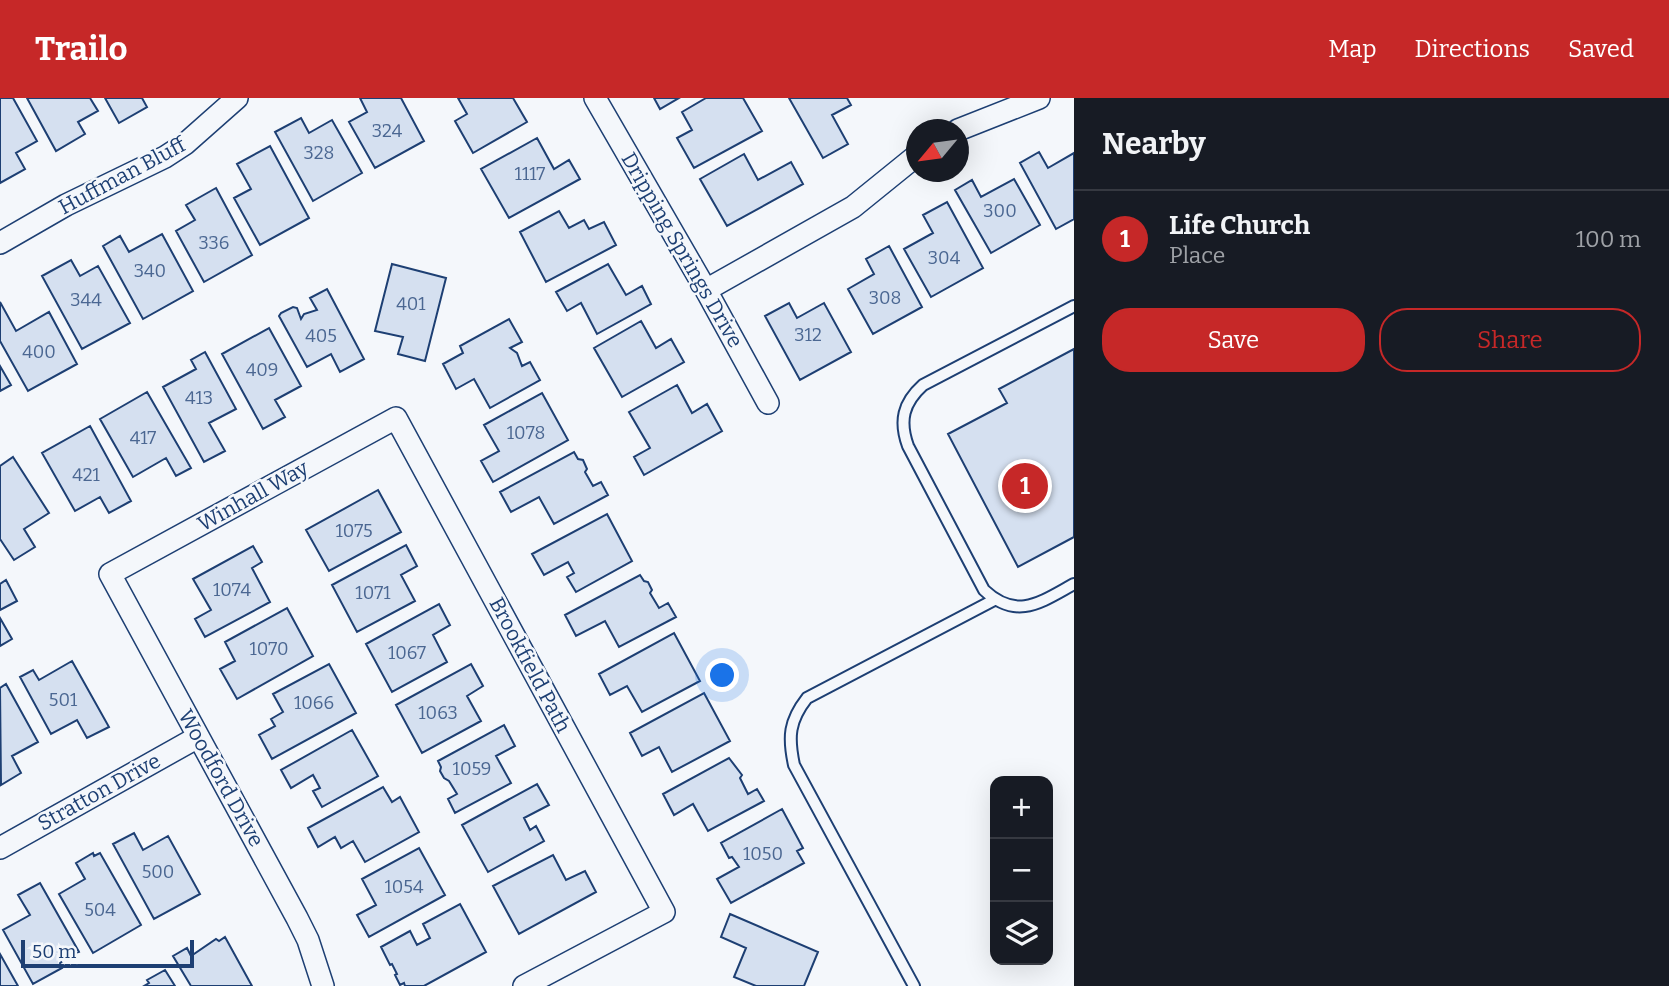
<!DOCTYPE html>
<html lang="en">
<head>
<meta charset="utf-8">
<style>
	body { margin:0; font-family:Bitter,serif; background:#242831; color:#f1f3f6 }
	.controls { position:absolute; right:21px; bottom:21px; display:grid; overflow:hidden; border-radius:14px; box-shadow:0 7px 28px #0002 }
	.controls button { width:63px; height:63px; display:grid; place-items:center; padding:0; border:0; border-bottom:2px solid #363941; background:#171b24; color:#f1f3f6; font:35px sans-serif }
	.compass { position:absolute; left:906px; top:21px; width:63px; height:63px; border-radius:50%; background:#171b24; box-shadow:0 7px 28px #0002; rotate:241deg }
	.scale { position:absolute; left:21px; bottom:18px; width:173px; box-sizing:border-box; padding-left:7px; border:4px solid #1d3f73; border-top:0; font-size:19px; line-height:24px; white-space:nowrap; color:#1d3f73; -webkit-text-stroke:5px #f4f7fb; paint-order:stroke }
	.you { position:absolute; left:723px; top:578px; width:24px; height:24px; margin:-18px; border:5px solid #fff; border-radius:50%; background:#1a73e8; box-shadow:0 0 0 10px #1a73e833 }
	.badge { display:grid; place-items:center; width:46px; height:46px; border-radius:50%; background:#c62828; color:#fff; font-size:23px; font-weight:700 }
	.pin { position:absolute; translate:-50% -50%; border:4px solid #fff; box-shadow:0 2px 7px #0006 }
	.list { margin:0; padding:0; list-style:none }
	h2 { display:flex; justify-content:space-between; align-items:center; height:91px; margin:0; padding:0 28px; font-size:30px }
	h2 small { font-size:23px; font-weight:400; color:#9ea1a6 }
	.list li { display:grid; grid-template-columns:46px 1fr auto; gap:21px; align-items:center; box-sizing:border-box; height:98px; padding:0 28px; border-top:2px solid #363941 }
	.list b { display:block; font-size:26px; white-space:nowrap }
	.list p { margin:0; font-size:23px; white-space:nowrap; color:#9ea1a6 }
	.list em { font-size:23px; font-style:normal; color:#9ea1a6 }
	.actions { display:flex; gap:14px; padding:21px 28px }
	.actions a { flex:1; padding:16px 0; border:2px solid #c62828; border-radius:28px; text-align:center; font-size:24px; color:#c62828 }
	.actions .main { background:#c62828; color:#fff }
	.icon { flex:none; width:38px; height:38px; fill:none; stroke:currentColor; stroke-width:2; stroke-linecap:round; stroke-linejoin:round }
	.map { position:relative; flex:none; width:1074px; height:888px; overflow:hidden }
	header { display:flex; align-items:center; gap:42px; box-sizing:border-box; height:98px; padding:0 35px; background:#c62828; color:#fff }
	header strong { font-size:33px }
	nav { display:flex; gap:38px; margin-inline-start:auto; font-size:24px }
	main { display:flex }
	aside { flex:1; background:#171b24 }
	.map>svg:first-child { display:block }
	.building { fill:#d5e0f0; stroke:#1d3f73; stroke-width:2 }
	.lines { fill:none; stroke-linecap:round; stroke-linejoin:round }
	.lane-casing { stroke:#1d3f73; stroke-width:14 }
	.street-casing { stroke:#1d3f73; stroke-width:24 }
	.lane { stroke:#f4f7fb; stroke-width:10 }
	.street { stroke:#f4f7fb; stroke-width:21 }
	.labels { text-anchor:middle; stroke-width:5; stroke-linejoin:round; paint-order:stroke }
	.number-label { font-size:18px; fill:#4b6792 }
	.street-label { font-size:21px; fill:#1d3f73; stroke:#f4f7fb }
</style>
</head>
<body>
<header>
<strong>Trailo</strong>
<nav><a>Map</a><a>Directions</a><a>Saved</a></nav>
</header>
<main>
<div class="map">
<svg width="1074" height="888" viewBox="0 0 1074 888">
	<rect width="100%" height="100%" fill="#f4f7fb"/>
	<path class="building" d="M0,0H13L37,43L16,55L25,71L0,85Z
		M27,0H90L98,13L78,24L85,36L56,53Z
		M105,0H142L147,9L119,25Z
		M360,0H401L424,43L375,70L349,24L367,14Z
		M458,0H513L527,24L473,55L455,23L467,16Z
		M654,0H679L660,11Z
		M706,0H743L762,33L694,70L677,40L692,32L682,14Z
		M789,0H847L851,7L832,17L848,46L823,60Z
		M301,20L309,35L332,22L362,75L313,103L275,34Z
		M537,40L554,71L569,62L580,81L509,120L481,71Z
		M270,48L309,120L260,147L234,100L251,91L237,66Z
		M1039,54L1048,70L1074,55V121L1056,131L1020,65Z
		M744,56L758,82L791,64L803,86L727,128L700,81Z
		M1014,81L1040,127L991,155L955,92L972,82L981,99Z
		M216,90L252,157L204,184L176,133L195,122L186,107Z
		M947,104L983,170L931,199L904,151L933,135L923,117Z
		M559,113L569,130L584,122L589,131L604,124L616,147L546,184L520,134Z
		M162,136L193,193L143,221L103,148L120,138L129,154Z
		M889,148L922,209L873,236L848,191L874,176L866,161Z
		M71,162L80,178L98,168L130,225L82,251L42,178Z
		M392,166L446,180L425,263L398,256L403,239L375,233Z
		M608,166L626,197L642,188L651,206L597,236L581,205L567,213L556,194Z
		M327,191L364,261L340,274L331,256L307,269L279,218L281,215L293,209L297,210L301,221L304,216L317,212L310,200Z
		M0,204L16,233L49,214L77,266L28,293L0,243Z
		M789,205L797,220L824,205L851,254L800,282L765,218Z
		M509,221L522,244L510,250L517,255L522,268L530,264L540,282L490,310L474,281L456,291L443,266L463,255L460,248Z
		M641,223L656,250L671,241L684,264L622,299L594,250Z
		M269,230L301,288L275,302L285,319L263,331L222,256Z
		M1074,251V439L1018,469L948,336L1007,305L999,291Z
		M205,254L236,311L209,325L225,353L204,364L163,289L196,271L191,262Z
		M0,268L11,287L0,293Z
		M677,287L692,315L707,306L722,333L644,377L634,359L650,350L629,314Z
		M147,294L191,370L176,378L166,360L133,379L100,321Z
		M542,295L568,342L493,384L481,363L499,353L484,327Z
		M90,328L131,403L109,415L100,399L75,413L42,355Z
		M574,354L578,361L583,362L587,371L585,374L593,388L601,384L608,397L554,426L539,399L511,414L500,394Z
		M13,359L49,415L24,431L35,449L14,462L0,441V368Z
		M378,392L401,434L329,473L306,432Z
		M607,416L632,463L576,494L567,479L574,475L568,464L544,477L532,456Z
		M406,447L417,468L401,477L415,503L357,534L332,487Z
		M253,448L262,464L252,470L270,504L205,539L195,521L211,512L193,481Z
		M640,477L644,483L648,484L652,492L650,495L659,510L668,505L676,519L619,549L605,523L576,538L565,517Z
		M6,482L17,503L0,512V486Z
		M439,506L450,527L433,537L447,564L392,594L366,546Z
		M287,510L313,558L237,601L220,571L235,563L225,544Z
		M0,520L12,541L0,548Z
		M674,535L700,583L642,614L627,588L610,597L599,576Z
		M72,563L109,629L87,640L77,622L51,636L20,579L33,572L39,582Z
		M329,566L356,615L272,661L259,637L275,628L271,621L283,614L273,596Z
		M471,566L483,588L467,598L481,623L422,655L396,607Z
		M6,586L38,644L12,658L21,675L1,687L0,590Z
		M704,595L730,643L672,674L659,649L642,658L630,635Z
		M504,627L515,648L496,658L511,685L455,715L448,701L457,696L449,683L444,680L440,673L441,669L438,663Z
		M352,632L378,678L322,709L313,693L320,690L313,677L291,690L281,672Z
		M729,660L742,677L740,680L748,696L757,691L764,703L708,733L693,706L674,717L663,696Z
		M537,686L549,707L524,720L530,732L536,728L544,743L488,774L462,727Z
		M383,689L392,704L400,699L419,734L365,764L353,743L341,750L335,739L318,749L308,730Z
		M782,711L803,750L797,753L804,765L731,805L717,781L739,769L732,759L729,760L721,745Z
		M134,735L143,752L168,738L200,796L154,821L113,746Z
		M419,750L445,797L369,839L357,817L376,807L362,781Z
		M93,755L94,758L100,755L141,827L93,855L59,796L85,781L76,765Z
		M553,757L566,782L585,773L596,794L519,836L493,788Z
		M40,785L79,854L60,865L62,870L33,886L3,832L30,817L18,797Z
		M460,806L486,854L424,888H405L404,885L400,887L395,877L397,876L392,866L390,867L381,849L410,833L417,847L430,840L423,826Z
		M730,816L818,854L804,888H756L734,879L746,850L721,839Z
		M225,839L252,888H191L173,858L187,850L191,858L216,841L219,843Z
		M0,856L18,888H0Z
		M165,872L175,888H144L149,885L147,882Z"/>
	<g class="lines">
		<g class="lane-casing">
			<path id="lane" d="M1074,208L923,287C903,305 899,323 908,348L984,492C1017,523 1041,504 1074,486
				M914,888L794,667C788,639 789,623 807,600L994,502"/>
		</g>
		<g class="street-casing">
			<path id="street" d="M595,0L706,192L768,305
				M958,32L1039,0
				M0,145L66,107L165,59L185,46L237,0
				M706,192L853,109L916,58
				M0,750L198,639
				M323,888L308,842L297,820L110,476L396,320L664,814L524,888"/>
		</g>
		<use href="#lane" class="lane"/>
		<use href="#street" class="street"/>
	</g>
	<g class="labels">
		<g class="number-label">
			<text x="387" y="39">324</text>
			<text x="319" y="61">328</text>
			<text x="530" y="82">1117</text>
			<text x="1000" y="119">300</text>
			<text x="214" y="151">336</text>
			<text x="944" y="166">304</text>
			<text x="150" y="179">340</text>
			<text x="885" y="206">308</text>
			<text x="86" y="208">344</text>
			<text x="411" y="212">401</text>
			<text x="808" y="243">312</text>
			<text x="321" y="244">405</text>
			<text x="39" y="260">400</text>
			<text x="262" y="278">409</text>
			<text x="199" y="306">413</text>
			<text x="526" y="341">1078</text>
			<text x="143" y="346">417</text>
			<text x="86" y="383">421</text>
			<text x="354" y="439">1075</text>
			<text x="232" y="498">1074</text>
			<text x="373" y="501">1071</text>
			<text x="269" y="557">1070</text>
			<text x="407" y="561">1067</text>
			<text x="63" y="608">501</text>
			<text x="314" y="611">1066</text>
			<text x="438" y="621">1063</text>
			<text x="472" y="677">1059</text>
			<text x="763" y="762">1050</text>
			<text x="158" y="780">500</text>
			<text x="404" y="795">1054</text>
			<text x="100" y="818">504</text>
		</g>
		<g class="street-label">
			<text transform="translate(122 78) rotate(-28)" y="7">Huffman Bluff</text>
			<text transform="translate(682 152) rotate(60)" y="7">Dripping Springs Drive</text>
			<text transform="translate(253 398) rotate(-29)" y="7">Winhall Way</text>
			<text transform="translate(530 567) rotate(62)" y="7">Brookfield Path</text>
			<text transform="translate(221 680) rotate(61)" y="7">Woodford Drive</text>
			<text transform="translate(99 694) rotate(-29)" y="7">Stratton Drive</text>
		</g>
	</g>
</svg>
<div class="controls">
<button>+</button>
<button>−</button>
<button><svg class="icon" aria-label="layers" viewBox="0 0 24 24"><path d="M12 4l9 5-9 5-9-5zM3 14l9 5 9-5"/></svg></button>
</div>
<svg class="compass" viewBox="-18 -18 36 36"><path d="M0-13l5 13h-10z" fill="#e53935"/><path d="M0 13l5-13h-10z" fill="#9ea1a6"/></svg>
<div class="scale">50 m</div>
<div class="you"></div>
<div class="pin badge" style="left:1025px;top:388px">1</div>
</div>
<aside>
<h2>Nearby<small></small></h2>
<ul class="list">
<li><span class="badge">1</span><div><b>Life Church</b><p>Place</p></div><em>100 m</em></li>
</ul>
<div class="actions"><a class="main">Save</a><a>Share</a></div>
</aside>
</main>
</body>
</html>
